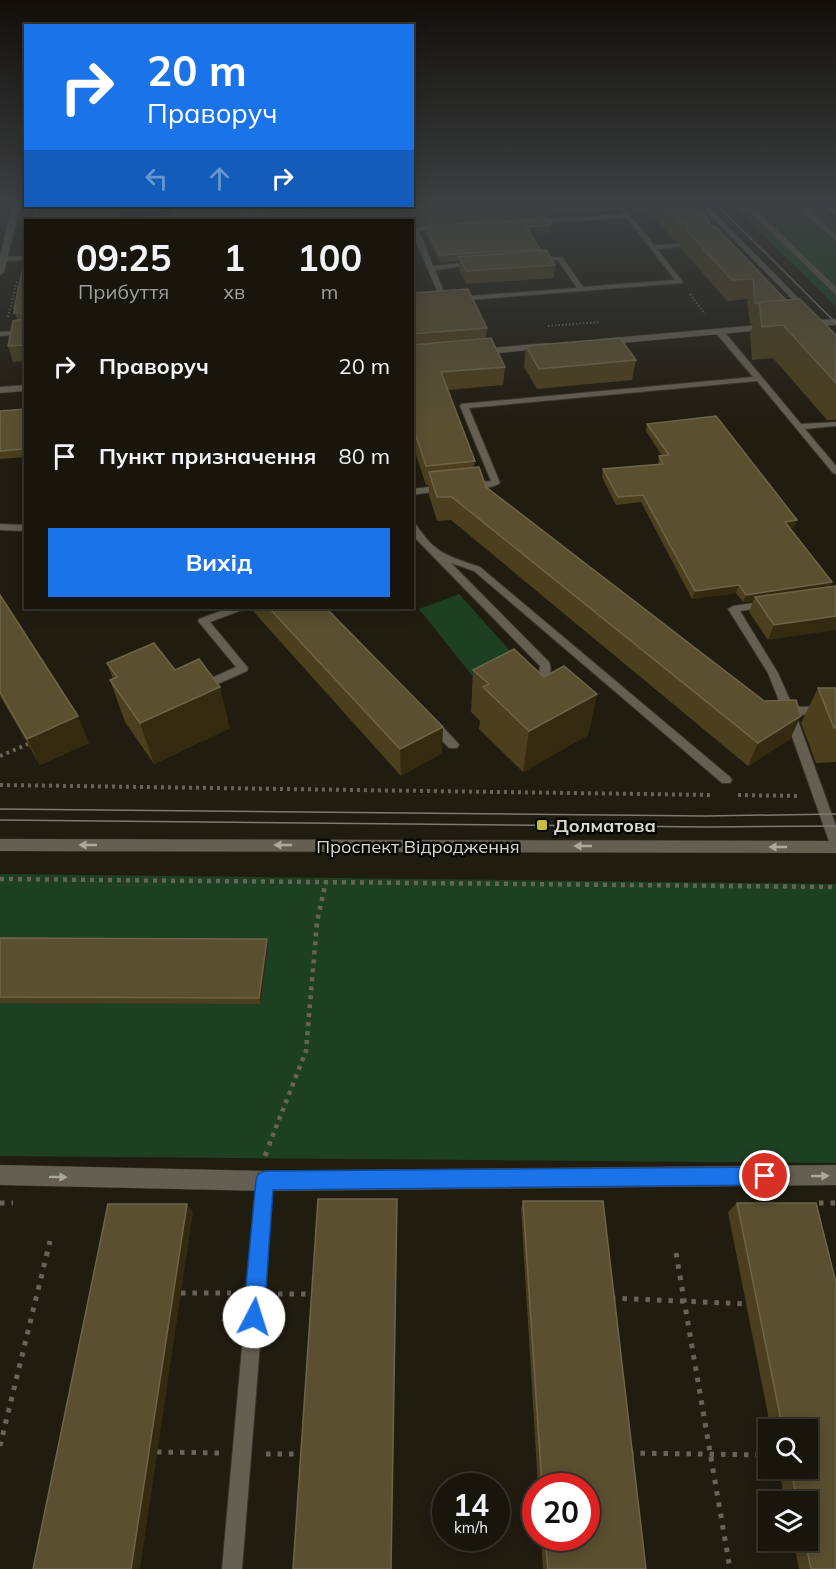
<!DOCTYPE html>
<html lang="uk">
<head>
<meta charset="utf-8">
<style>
  body { margin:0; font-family:Mulish,sans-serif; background:#211e15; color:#f1f3f6; height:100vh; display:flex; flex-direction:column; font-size:22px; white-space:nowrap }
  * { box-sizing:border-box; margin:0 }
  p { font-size:20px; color:#9f9f9d }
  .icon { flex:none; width:33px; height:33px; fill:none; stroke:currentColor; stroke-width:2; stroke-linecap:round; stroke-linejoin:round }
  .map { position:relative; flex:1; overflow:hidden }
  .details { position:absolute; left:24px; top:219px; width:390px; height:390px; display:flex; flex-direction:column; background:#18150c; border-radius:0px; box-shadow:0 3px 15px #0003,0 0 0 2px #36342d }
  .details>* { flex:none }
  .banner { position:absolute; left:24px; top:24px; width:390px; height:183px; border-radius:0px; box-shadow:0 3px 15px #0003,0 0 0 2px #36342d; background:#1a73e8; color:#fff; overflow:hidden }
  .tools { position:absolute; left:758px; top:1419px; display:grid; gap:12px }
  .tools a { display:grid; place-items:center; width:60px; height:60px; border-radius:0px; background:#18150c; box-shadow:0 3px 15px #0003,0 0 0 2px #36342d; font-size:30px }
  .speed { position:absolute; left:432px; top:1473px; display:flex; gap:12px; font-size:30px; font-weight:700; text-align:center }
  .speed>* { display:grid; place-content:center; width:78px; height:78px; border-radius:50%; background:#18150c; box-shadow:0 3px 15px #0003,0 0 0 2px #36342d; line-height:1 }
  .speed small { font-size:15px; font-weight:400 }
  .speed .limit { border:9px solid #d22; background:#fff; color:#111 }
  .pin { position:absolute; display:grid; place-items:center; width:51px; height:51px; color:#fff; margin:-26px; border:3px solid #fff; border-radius:50%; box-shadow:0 2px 6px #0007 }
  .me { position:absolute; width:66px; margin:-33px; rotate:5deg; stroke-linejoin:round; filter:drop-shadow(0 0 4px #0008) }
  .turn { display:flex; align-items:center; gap:21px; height:126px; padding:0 24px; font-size:27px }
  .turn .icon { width:78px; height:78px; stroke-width:2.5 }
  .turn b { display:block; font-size:42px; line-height:51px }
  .lanes { display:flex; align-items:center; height:57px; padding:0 24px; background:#0003; justify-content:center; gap:30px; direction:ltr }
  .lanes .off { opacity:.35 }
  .eta { display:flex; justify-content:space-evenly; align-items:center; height:102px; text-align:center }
  .eta b { font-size:36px; font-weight:700; line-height:42px }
  .button { display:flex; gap:12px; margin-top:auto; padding:12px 24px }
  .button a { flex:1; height:69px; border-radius:0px; background:#1a73e8; color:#fff; font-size:24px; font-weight:700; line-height:69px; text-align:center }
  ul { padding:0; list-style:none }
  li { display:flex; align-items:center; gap:18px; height:90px; padding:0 24px }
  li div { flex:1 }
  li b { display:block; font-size:22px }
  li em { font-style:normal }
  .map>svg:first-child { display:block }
</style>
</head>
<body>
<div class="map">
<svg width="836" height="1569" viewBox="0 0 836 1569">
  <rect width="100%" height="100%" fill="#201c10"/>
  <path fill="#1c4021" d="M729,202H811L836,223V306Z
    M459,594L520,662L478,683L419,609Z
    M0,874L836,884V1163L0,1156Z"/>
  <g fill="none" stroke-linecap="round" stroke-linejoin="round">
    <g stroke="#38342f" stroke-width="2">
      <path id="lane" d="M614,202H620L654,245L681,244L682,245L679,247L657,249L682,281V283L456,301L453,299L456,297L577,288L558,260L534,261V259L536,258L562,257L583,287L675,280L626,217L532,224L529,222L532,220L623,214Z
        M440,226L442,229L419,231L433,266L473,262L476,264L435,270L447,300L444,302L441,300L412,232V228Z
        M26,256V260L0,261V257Z
        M716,329H722L801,424L836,422V426L805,429L836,466V474L833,473L757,381L469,408L500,483C493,488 473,491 466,486L470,483L491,481L460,406L461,404L753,377L716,333Z
        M26,330V334L0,336V332Z
        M444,485L448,488L447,490L412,495V489Z
        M412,522L415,523C436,555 446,555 480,567L730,777L732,780L730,783H722L474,571L451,563L549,662C552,667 550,679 547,684H539L538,681L540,666L416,539L412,534Z
        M0,524L26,525V531L0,530Z
        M767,601L772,604L771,606L740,611L778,673L793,707L836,706V714L796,715L836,826V849L832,848L830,844L783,711L768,673L728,609L733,606Z
        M229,608H243L242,610L210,622L248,668L247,671L211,687L207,686L206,683L207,680L236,667L198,621L199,619Z
        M433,720L437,721L457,742L459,745L457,748H449L429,727L427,724L429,721Z
        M265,1173L271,1175L273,1181L242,1569H222L257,1181L259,1175Z"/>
    </g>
    <g stroke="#38342f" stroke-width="1">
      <path id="street" d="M13,202H21L4,273L0,275V256Z
        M740,202H748L836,287V295Z
        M791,202H799L836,235V241Z
        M192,214L195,218L126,220L130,218Z
        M836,319V325L804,327L800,324L804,321Z
        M771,324L775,327L774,329L601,345L596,342L601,339Z
        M547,343L550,344V348L478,355L473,352L478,349Z
        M26,385V391L0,393V387Z"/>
    </g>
    <g stroke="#38342f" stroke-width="1">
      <path id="secondary" d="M697,202H704L836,336V344Z
        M820,202H828L836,209V215Z
        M0,839L836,841V853L0,851Z
        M0,1165L265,1171L836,1165V1185L265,1191L0,1185Z"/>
    </g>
    <path stroke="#666358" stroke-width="2" stroke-dasharray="1.5 2" stroke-linecap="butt" d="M690,294L705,314
      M8,317L17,281
      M548,326L600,322"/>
    <path stroke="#666358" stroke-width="4" stroke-dasharray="3 4" stroke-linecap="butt" d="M0,756L28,744
      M0,785L712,795
      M738,795L799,796"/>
    <path stroke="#666358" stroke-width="4.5" stroke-dasharray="4 5" stroke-linecap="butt" d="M0,879L836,887
      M269,1145L306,1051L317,922L326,881"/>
    <path stroke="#666358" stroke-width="5" stroke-dasharray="4.5 7" stroke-linecap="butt" d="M265,1156L270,1143
      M0,1203H13
      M819,1203H836
      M676,1253L730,1569
      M181,1293H231
      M278,1294H315
      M611,1298L746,1304
      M0,1446L50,1241
      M157,1452L220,1453
      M629,1453L768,1455
      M266,1454H304"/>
    <use href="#lane" fill="#645f51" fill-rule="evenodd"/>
    <use href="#street" fill="#645f51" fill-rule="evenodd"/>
    <use href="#secondary" fill="#645f51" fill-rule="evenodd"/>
    <path stroke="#7d7a70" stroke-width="1.5" d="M714,202L836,323
      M0,809L705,816L836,814
      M0,820L707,827L836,826"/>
  </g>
  <path fill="#4b3f1d" d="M412,202H618L617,210L549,214V217L412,226V220H173Z
    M623,202H692L710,221L709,226L786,300L836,335V420H827L773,358L752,360L750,335L753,324H750L747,299L727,301L681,248L682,243L675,241L645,208L628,209Z
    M425,226L550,232L530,233L540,249V251L555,265L554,278L466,284L459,270V261L440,262L425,233Z
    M26,254V361L13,362L8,346L17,320L14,308Z
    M412,293L487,328L486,339L505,367L503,385L448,390L475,461L474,467L486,487L790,739L748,766L451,520L437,521L429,495V485H426L412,443Z
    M526,346L636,360L632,380L537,389L524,367Z
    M26,409V457L0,459V411Z
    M647,424L794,528H790L832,582L830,587L768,640L749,612L753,601L743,602L736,593L692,599L641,502L616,505L602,477L603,469L658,464L659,456H662L646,431Z
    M0,595L89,743L40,765L0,696Z
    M252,608H326L442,753L401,776L252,610Z
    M107,663L175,670L230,728L154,764L125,722L110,680L113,679Z
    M473,670L544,677L597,694L588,735L523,772L479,729L480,721L471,712Z
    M818,688H836V762L816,763L801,723Z
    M0,938L268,945L261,1004L0,1003Z
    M523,1201L646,1569H543L541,1538H586V1486H538L521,1209Z
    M737,1203H816L836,1283V1569H799L793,1540H807V1502H785L779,1468H807V1430H771L728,1212Z"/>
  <path fill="#332a0f" d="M119,206H123L122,220H117Z
    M551,225L550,232L526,234V227Z
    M26,436V455L23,449Z
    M797,520L794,528L782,529L785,522Z
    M832,582L829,590L755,597L753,601L743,602L746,595Z
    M739,585L736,593L692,599L695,591Z
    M836,616V630L768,640L774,625Z
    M220,687L230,728L154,764L140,723Z
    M597,694L588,735L523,772L529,731Z
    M78,716L89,743L40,765L27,739Z
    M801,716L790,739L748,766L758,743Z
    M443,727L442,753L401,776L400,749Z
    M267,939L268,945L261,1004L259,998Z
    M187,1204L193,1212L140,1569H131Z"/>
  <path fill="#5a5030" stroke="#6e6549" stroke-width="1.5" d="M412,202H485L401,208L400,206H412Z
    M661,202H692L710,221L708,225L716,227L786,300L759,302L760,303H755L753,279L732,280L685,229L688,224L679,222Z
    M36,206H119L117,220H33Z
    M219,206H394L235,216L236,220H173L172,209Z
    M546,218L551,225L526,227L540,249L440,255L425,226Z
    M546,250L555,265L466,271L459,257Z
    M26,254V345L8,346L13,321L23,319L22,313H14L15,308H14Z
    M468,289L487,328L412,334V293Z
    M800,299L836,335V383L783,325L762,327L759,302Z
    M491,338L505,367L441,372L475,461L426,466L412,424V345Z
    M620,338L636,360L539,369L526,346Z
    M26,409V436L23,449L0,451V411Z
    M716,416L797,520L785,522L832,582L746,595L739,585L695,591L643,495L618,497L603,469L663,464L659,456L669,455L647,424Z
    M479,467L486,487L764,701L796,700L801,716L758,743L452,497H437L429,472Z
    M836,586V616L774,625L755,597Z
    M0,595L78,716L27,739L0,692Z
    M269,608H326L443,727L400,749Z
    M154,643L175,670L199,659L220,687L140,723L110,680L117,677L107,663Z
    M514,649L544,677L564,666L597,694L529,731L483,687L489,684L473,670Z
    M818,688H836V728H834Z
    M0,938L267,939L259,998L0,997Z
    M318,1199H397L391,1569H293Z
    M523,1201H603L646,1569H548L545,1538H586V1486H542Z
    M737,1203H816L836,1283V1569H811L805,1540H807V1502H797L791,1468H807V1430H783Z
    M108,1204H187L131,1569H33Z"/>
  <defs><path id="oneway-solid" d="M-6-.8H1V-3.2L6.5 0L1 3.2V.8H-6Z" transform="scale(1.5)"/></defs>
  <g fill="#aba89d">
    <use href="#oneway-solid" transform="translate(88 845) rotate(-180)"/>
    <use href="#oneway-solid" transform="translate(283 845) rotate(-180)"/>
    <use href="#oneway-solid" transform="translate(583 846) rotate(-180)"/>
    <use href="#oneway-solid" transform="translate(778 847) rotate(-180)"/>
    <use href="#oneway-solid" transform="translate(820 1176) rotate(-1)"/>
    <use href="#oneway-solid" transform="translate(58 1177) rotate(1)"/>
  </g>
  <linearGradient id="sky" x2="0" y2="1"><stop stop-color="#120f09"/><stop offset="0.48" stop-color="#3c4042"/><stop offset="1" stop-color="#3c4042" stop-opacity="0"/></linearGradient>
  <rect width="836" height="422" fill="url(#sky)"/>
  <path fill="#1a73e8" stroke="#114b97" stroke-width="1.5" d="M765,1167L771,1170L774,1176L771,1183L765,1185L273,1190L264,1317L261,1324L254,1327L246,1324L243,1317L256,1180L258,1174L265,1171Z"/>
  <rect fill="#c4bc3e" stroke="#080703" stroke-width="2" x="536" y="819" width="12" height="12" rx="3"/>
  <g text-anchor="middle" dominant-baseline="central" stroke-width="5" stroke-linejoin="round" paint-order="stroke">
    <g font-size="18" font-weight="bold" fill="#dbd8d0" stroke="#080703" text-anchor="start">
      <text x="554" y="825">Долматова</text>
    </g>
    <g font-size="18" fill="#dbd8d0" stroke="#080703">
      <text x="418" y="846">Проспект Відродження</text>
    </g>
  </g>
</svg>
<div class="tools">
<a><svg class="icon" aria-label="search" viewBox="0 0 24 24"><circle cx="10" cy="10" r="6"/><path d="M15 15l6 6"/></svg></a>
<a><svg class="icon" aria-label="layers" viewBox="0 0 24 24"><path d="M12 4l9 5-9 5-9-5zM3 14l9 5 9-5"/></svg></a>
</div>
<div class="speed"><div>14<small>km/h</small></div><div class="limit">20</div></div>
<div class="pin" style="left:765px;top:1176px;background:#d93025"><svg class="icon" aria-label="arrive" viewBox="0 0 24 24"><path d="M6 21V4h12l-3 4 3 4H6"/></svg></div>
<svg class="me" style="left:254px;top:1317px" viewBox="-20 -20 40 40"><circle r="19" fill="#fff"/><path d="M0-13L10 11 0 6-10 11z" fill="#1a73e8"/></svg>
<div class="banner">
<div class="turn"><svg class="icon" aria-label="right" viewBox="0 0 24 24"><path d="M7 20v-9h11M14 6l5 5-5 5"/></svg><div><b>20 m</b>Праворуч</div></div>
<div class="lanes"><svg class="icon off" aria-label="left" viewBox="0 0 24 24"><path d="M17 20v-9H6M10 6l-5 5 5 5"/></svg><svg class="icon off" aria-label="ahead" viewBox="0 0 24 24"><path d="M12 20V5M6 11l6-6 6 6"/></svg><svg class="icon" aria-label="right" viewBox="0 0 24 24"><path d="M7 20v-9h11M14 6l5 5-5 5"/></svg></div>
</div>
<section class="details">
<div class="eta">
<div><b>09:25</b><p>Прибуття</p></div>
<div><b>1</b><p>хв</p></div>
<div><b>100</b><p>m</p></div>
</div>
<ul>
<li><svg class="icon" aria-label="right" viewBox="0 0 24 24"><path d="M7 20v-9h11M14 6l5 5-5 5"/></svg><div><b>Праворуч</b></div><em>20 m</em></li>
<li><svg class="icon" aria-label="arrive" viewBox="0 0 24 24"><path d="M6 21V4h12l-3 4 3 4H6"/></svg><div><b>Пункт призначення</b></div><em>80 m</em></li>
</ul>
<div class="button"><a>Вихід</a></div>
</section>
</div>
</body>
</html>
